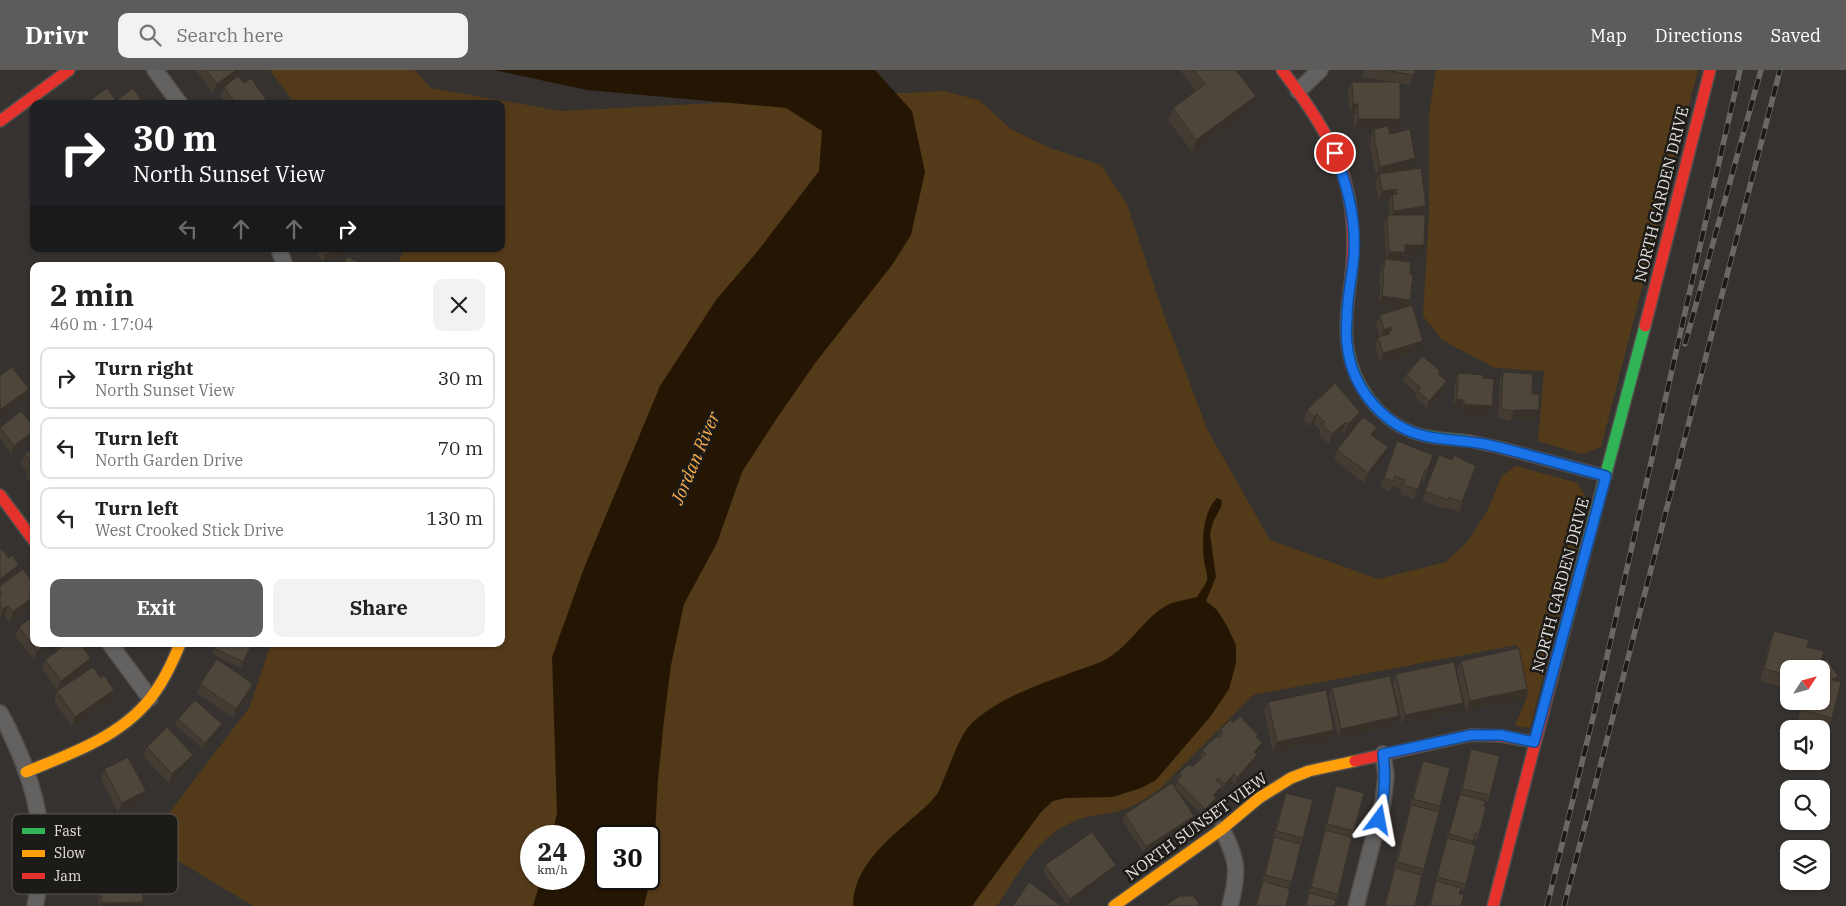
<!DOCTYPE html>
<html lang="en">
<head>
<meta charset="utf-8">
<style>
  body { margin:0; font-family:"IBM Plex Serif",serif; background:#f2f2f2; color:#222; height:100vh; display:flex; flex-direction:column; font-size:19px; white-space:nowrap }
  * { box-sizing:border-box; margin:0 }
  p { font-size:16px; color:#767676 }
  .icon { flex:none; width:28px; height:28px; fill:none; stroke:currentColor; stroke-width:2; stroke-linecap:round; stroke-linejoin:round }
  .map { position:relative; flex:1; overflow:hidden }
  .side { position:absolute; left:30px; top:192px; width:475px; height:385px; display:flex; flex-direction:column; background:#fff; border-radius:10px; box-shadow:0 1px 4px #0004 }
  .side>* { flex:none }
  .banner { position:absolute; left:30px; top:30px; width:475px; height:152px; border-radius:10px; box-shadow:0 1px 4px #0004; background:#202124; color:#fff; overflow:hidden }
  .needle { width:32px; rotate:54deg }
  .controls { position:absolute; left:1780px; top:590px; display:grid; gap:10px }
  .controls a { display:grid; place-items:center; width:50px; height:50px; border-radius:10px; background:#fff; box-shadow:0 1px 4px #0004; font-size:25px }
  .speed { position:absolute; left:520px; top:755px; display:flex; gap:10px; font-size:25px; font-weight:700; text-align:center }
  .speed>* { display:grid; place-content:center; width:65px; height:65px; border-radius:50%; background:#fff; box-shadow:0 1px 4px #0004; line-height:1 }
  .speed small { font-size:12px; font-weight:400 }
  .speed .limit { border:2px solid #111; border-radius:8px; background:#fff; color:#111 }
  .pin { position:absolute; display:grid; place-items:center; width:42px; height:42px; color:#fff; margin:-21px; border:2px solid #fff; border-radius:50%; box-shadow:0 1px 5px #0007 }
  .me { position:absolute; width:55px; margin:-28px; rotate:13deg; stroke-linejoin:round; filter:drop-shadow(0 0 4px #0008) }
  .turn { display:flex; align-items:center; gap:18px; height:105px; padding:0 20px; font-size:22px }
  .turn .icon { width:65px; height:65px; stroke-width:2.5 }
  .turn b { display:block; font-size:35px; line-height:42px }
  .lanes { display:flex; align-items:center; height:48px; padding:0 20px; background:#0003; justify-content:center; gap:25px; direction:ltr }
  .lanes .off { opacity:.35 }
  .round { display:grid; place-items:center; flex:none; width:52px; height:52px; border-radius:10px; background:#f2f2f2 }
  .summary { display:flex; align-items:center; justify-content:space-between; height:85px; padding:0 20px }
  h1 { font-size:30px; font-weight:700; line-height:38px }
  .primary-button { display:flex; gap:10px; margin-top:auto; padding:10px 20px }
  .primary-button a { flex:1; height:58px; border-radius:10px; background:#5e5c5b; color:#fff; font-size:20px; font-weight:700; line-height:58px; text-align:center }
  .primary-button a+a { background:#f2f2f2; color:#222 }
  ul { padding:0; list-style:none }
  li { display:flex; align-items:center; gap:15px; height:62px; margin:0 10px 8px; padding:0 10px; border:2px solid #e0e0e0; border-radius:10px }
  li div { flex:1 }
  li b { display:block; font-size:19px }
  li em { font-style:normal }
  header { display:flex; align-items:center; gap:30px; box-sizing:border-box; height:70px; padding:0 25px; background:#5e5c5b; color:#fff }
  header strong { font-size:24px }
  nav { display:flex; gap:28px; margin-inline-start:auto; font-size:18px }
  .search { width:350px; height:45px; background:#f2f2f2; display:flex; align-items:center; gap:12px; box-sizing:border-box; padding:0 18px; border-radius:10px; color:#767676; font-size:19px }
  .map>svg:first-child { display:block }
</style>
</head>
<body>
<header>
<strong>Drivr</strong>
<div class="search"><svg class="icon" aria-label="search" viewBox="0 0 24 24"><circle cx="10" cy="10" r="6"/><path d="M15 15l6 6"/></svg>Search here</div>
<nav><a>Map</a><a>Directions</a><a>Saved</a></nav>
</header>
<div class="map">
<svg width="1846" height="836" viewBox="0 0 1846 836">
  <rect width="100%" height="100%" fill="#35322f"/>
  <path fill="#533a19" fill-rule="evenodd" d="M270,0H414L431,18L561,41L944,21L979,30L1011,59L1050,78L1101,95L1127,134L1163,242L1207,359L1270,470L1378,509L1446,492L1468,471L1487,441L1502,406L1516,396L1577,413L1588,430L1530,658L1515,656L1528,624L1517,575L1253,625L1159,720C1148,727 1138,734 1125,739C1111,744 1095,744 1080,749C1038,764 1020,801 997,836H253L147,772L249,638L271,574H501V196H397L402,183L399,179H501V34H295ZM531,766H574V809H531ZM606,766H649V809H606Z
    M1436,0H1698L1601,377L1582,384L1538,371L1544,301L1495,298L1442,270L1423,246L1429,147V44Z"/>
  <path fill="#251604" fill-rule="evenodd" d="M494,0H875L912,41L925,102L911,165L892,195L816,292L777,348L742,402L717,473L684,534L671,595L664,650L658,710L653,799L644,836H533L541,809H574V766H552L557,743L552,587L584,498L660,316L716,230L757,182L819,101L822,61L786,38L587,20ZM606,766H649V809H606Z
    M1217,428L1222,430L1221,437L1213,452L1210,464L1216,507L1206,531L1217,540L1227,556L1236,575V593L1229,619L1210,647L1156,710L1141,718L1113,727L1066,728L1053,731L1041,742L972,836H853C853,801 882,774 907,753C917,744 929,735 937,724C940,721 941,715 943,711C950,695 960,664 972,653C1000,627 1038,615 1073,602C1084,598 1098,594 1108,588C1130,575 1143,550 1164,537C1174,531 1186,530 1197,527C1200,522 1205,516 1207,510C1208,505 1205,497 1204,491C1202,470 1202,444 1217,428Z"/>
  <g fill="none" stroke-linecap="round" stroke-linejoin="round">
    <g stroke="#514e4c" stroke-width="18">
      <path id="street" d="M155,0L180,34
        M1298,21L1320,0
        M279,179L285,196
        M110,574L150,628
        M0,643C9,658 16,675 23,692C42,742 47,783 35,836
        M1222,759C1238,791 1239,801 1230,836
        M1356,836L1383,732L1386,706L1383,684"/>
    </g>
    <g stroke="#514e4c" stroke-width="14">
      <path id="fast" d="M1351,207C1348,231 1344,256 1348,280C1354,315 1378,349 1412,362C1430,369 1450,369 1469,371
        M1556,592L1645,256"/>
    </g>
    <g stroke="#514e4c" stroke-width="14">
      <path id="slow" d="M26,702C72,683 126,665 155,622C166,607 173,591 180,574
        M1114,836L1222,759L1259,728L1291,708L1309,701L1355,691"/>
    </g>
    <g stroke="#514e4c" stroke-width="14">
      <path id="jam" d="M1282,0C1335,70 1361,117 1351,207
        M0,51L69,0
        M1645,256L1710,0
        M1469,371L1498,377L1606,406
        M0,425L34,471
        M1355,691L1471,665L1502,666L1534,672
        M1493,836L1556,592"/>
    </g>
    <use href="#street" stroke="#636260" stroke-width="15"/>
    <use href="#fast" stroke="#30b455" stroke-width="11"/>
    <use href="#slow" stroke="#ff9f0a" stroke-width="11"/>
    <use href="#jam" stroke="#e5322d" stroke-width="11"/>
    <g stroke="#6a6865" stroke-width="5.5">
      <path id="rail" d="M1685,274L1761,0
        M1547,836L1596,635L1740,0
        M1564,836L1780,0"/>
    </g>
    <use href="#rail" stroke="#1d1b18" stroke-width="4" stroke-dasharray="11" stroke-linecap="butt"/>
  </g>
  <path fill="#443c33" d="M195,0H244L243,2L213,23Z
    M1180,0H1236L1256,26L1251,39L1192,82L1168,50L1173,38L1196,21Z
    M1364,0H1415L1410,15L1400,13V49L1397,59H1389L1390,64L1415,88L1412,98L1399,101L1426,136L1423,145L1424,175L1420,184L1404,185L1401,191L1410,204V230L1407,236L1423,271L1420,281L1380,293L1375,277L1378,267H1380L1376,254L1380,245L1400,238L1378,236L1381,214H1379L1381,198L1385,189H1386L1384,154L1387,145H1390L1388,134L1390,129L1379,130L1375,113L1378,106H1376L1370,77L1371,74L1370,69L1374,59H1376H1354V44H1350L1348,21L1352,12H1394L1362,7Z
    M244,13L269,34H226L221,26L224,17Z
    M316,179H357V180L323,193Z
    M1440,302L1439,304L1444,318L1427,338L1416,328L1417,324L1403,311L1406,305Z
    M1503,302L1532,324L1539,340L1535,350L1511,349L1510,351L1498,348L1500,312Z
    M1458,303L1483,308L1489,346L1460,344L1461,339L1453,338L1455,313Z
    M1307,340L1357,352L1344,364L1342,361L1329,374L1319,364L1320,360L1314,354L1310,357L1304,350Z
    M34,357L33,366L11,383L0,368V358Z
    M1377,357L1374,366L1388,377L1385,386L1364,413L1334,390L1337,380Z
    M1397,371L1433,385L1424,411L1421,410L1414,429L1402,425L1400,423L1401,419L1392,416L1390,421L1380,417Z
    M34,378V418L26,407L27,402L21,394L25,384Z
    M1439,385L1452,390L1476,396L1459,442L1446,437L1445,439L1422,431Z
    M34,514V533L9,552L4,545L0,549V516Z
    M19,557L34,574H55L34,590L15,566Z
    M1774,561L1807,577L1836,611L1832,648L1827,660L1797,653L1801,637L1799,639L1795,631H1821L1789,599V619L1760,611L1769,574Z
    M252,574L241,598L212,584L214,578Z
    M91,588L87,597L57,620L42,599L45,590Z
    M1461,591L1524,629L1466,641L1457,600Z
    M1396,604L1460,642L1402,654L1393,614Z
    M101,608L114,620L111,630L72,657L54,631L57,621Z
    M200,614H253L250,624L233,648L197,623Z
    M1332,618L1395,656L1338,668L1329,628Z
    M1268,632L1334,660L1331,670L1273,682L1264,641Z
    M178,649L222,654L220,660L203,679L175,655Z
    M1233,653L1257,668L1260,680L1256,684L1255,692L1235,714L1231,711L1222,720L1221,719L1220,722L1215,727L1216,728L1214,735L1203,746L1176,719L1194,746L1191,752L1144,783L1122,750L1125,744L1175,717L1178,710H1177L1179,703L1192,697L1201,688L1200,687L1202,680L1218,666L1220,660Z
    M147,677L193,685L189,694L169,714L143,686Z
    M1471,679L1490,725L1488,732L1485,731L1479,764L1476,771L1473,770L1472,774L1466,814L1464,820H1460L1459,824L1461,836H1429L1445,774L1460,724L1469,685Z
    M1423,691L1440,736L1438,742L1415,836H1384L1419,701Z
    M104,699L146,721L142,730L118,743L101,709Z
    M1336,716L1354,761L1352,767L1338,824L1335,836H1305L1324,763L1333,726Z
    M1286,723L1303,768L1289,818L1286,836H1255L1273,771L1272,770L1282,733Z
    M112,776L142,836H98L97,800L101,791H109L108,786Z
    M1045,795L1113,801L1068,836L1043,802Z"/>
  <path fill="#373129" d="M236,0H244L243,2L213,23L217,14Z
    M1256,26L1251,39L1192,82L1196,70Z
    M1353,34H1358L1354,44H1350Z
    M1358,49H1400L1397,59H1354Z
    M1415,88L1412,98L1379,106V104L1378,106H1376L1380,97Z
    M1396,119L1392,128V125L1390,129L1379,130L1382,121Z
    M1426,136L1422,146L1390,150L1394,141Z
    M1405,175H1424L1420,184L1404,185L1401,192L1386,191L1389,182Z
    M338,179H357V180L323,193L326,184Z
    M1382,226L1410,230L1406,239L1378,236Z
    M1391,257L1389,262V261L1386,268L1381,269L1384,260Z
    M1423,271L1420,281L1380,293L1383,283Z
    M1447,311L1444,318L1427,338L1429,331Z
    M29,319L25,328L0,347V340Z
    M1457,329L1464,330L1461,339L1453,338Z
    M1464,334L1492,336L1489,346L1460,344Z
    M1514,340H1539L1535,350L1511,349Z
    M1360,342L1357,352L1344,364L1348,354Z
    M1317,344L1314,354L1310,357L1314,347Z
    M1346,352L1342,361L1329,374L1332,364Z
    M1377,357L1374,367L1371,365Z
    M34,361L33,366L11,383L14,376Z
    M1388,377L1385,386L1364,413L1368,403Z
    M19,495L16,502L0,513V509Z
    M34,526V533L9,552L13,542Z
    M8,536L4,545L0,549L3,539Z
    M46,574H55L34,590L37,581Z
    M252,574L241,598L243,592Z
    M91,588L87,597L57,620L61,611Z
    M1838,606L1833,619L1831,610Z
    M253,614L250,624L233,648L236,639Z
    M1527,619L1524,629L1466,641L1470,631Z
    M114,620L111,630L72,657L75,647Z
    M1802,631H1803L1801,637L1799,639Z
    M1463,633L1460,642L1402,654L1405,645Z
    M1399,646L1395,656L1338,668L1341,659Z
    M222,654L220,660L203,679L205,673Z
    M1334,660L1331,670L1273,682L1277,672Z
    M1262,673L1260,680L1251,688L1254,682Z
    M193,685L189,694L169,714L172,704Z
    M1257,685L1255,692L1235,714L1237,708Z
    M1234,704L1231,711L1222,720L1225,714Z
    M1222,716L1220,722L1211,731L1213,725Z
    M146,721L142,730L118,743L122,733Z
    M1216,728L1214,735L1203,746L1205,739Z
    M1194,746L1191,752L1144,783L1146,777Z
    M1116,795L1113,801L1068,836L1070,829Z
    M143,832L142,836H100L101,833Z"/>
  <path fill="#4f463b" stroke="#373129" d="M206,0H236L217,14Z
    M1194,0H1236L1256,26L1196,70L1173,38L1205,14Z
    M1384,0H1415L1414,5Z
    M238,6L244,13L251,8L269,34H236L224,17Z
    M1352,12H1400V49H1358V34H1353Z
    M107,18L116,31L133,18L144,34H85Z
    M1388,56L1390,64L1410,59L1415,88L1380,97L1374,67H1375L1374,59Z
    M1421,98L1426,136L1394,141L1392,125L1397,124L1396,119L1382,121L1379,104Z
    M1387,145H1425L1424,175H1405V182H1389Z
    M324,179H338L326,184Z
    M347,187L364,194L363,196H343Z
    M1385,189L1411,192L1410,204L1413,205L1410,230L1382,226L1384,205L1383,204Z
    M1412,235L1423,271L1383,283L1378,267L1390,264L1389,261L1392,260L1391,257L1384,260L1380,245Z
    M1422,286L1435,296L1440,302L1438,304L1447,311L1429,331L1418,321L1421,318L1406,305Z
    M12,297L29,319L0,340V306Z
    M1503,302L1533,304L1532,324H1539V340H1514L1513,341L1501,339Z
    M1458,303L1483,305V308L1494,309L1492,336L1464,334V330L1457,329Z
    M1335,313L1360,342L1348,354L1346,352L1332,364L1322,354L1325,352L1317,344L1314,347L1307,340Z
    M21,341L34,357V361L14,376L0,358Z
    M1363,347L1377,357L1371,365L1388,377L1368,403L1337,380Z
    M1397,371L1433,385L1427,401L1425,400L1418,419L1406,416L1403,414L1405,410L1395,406L1393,411L1384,408Z
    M34,378V403L29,397L33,395L25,384Z
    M1439,385L1452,390L1454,385L1476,396L1462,432L1449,427L1448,430L1425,421Z
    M1,478L9,488L12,485L19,495L0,509V479Z
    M23,499L34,514V526L13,542L8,536L3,539L0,535V525L2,524L0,522V516Z
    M34,545V574H46L37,581L19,557Z
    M1774,561L1809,570L1807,577L1824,581L1821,592L1827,589L1838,606L1831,610L1841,612L1832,648L1802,640L1804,631H1821V599H1789V605L1764,599Z
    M66,574H80L91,588L61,611L45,590Z
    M216,574H252L243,592L214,578Z
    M1519,578L1527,619L1470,631L1461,591Z
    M217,589L253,614L236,639L200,614Z
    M1454,592L1463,633L1405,645L1396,604Z
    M93,597L101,608L104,605L114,620L75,647L57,621Z
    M1390,606L1399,646L1341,659L1332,618Z
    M1326,620L1334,660L1277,672L1268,632Z
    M195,630L222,654L205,673L178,649Z
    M1240,646L1258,665L1256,667L1262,673L1254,682L1257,685L1237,708L1234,704L1225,714L1219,708L1216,710L1222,716L1213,725L1216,728L1205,739L1177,711L1182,706L1179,703L1189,694L1192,697L1206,684L1202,680L1217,666L1219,668L1223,663L1220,660L1230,650L1233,653Z
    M167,657L193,685L172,704L147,677Z
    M1471,679L1500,686L1490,725L1462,719Z
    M128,687L146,721L122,733L104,699Z
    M1423,691L1450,698L1440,736L1413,729Z
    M1172,713L1194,746L1146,777L1125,744Z
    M1336,716L1364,723L1354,761L1327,754Z
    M1286,723L1313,730L1303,768L1276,761Z
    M1460,724L1485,731L1484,736L1486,737L1479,764L1475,763L1473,771L1449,764Z
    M1411,735L1439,742L1424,799L1397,792Z
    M1325,760L1352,767L1338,824L1311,817Z
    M1092,762L1116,795L1070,829L1045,795Z
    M1274,767L1301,774L1292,812L1265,805Z
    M1447,768L1476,775L1466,814L1437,807Z
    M142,775L143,832L101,833V791L112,790V776Z
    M1395,798L1422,805L1415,836H1385Z
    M1263,811L1290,819L1286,836H1256Z
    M1436,811L1461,818L1459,824L1464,825L1461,836H1430Z
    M1029,812L1060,835V836H1013Z
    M1309,823L1336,830L1335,836H1306Z
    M1180,826H1194L1200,836H1164Z"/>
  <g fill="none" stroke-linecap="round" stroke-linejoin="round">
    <g stroke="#114b97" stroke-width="12">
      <path id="route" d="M1335,83C1347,116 1356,147 1354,183C1353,204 1347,225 1347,247C1346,258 1346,270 1348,281C1354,320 1385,357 1425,366C1446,371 1468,370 1489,375C1528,384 1567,396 1606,406L1534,672L1501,665H1471L1383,684C1386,707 1385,727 1379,750"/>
    </g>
    <use href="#route" stroke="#1a73e8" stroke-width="9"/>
  </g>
  <g text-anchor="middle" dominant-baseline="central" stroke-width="5" stroke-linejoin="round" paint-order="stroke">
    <g font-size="16" fill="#e4e1de" stroke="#1d1b18">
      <text transform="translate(1661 124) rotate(-76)">NORTH GARDEN DRIVE</text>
      <text transform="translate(1560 515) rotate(-75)">NORTH GARDEN DRIVE</text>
      <text transform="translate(1196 756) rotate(-36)">NORTH SUNSET VIEW</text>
    </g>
    <g font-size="18" font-style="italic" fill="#f6ad4d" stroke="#1d1b18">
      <text transform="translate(695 388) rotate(-67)">Jordan River</text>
    </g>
  </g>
  <rect x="12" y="744" width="166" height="80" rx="8" fill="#1d1b18" stroke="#595653" stroke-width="1"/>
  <rect x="22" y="758" width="23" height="6" fill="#30b455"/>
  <rect x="22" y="780" width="23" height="7" fill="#ff9f0a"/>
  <rect x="22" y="803" width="23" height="6" fill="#e5322d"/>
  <g font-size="14" fill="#e4e1de">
    <text x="54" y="766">Fast</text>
    <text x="54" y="788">Slow</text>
    <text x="54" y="811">Jam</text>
  </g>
</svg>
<div class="controls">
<a><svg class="needle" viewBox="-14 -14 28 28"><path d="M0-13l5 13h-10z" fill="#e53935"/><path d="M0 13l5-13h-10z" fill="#767676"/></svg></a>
<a><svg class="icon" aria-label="sound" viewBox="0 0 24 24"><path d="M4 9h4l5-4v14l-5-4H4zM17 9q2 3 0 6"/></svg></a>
<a><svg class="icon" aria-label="search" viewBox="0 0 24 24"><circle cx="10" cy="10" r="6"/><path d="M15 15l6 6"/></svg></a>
<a><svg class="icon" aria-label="layers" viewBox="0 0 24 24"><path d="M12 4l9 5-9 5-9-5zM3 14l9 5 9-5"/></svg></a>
</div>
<div class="speed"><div>24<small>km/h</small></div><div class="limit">30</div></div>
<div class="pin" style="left:1335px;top:83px;background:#d93025"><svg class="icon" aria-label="arrive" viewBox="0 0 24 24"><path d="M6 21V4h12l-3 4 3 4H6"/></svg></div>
<svg class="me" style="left:1379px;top:750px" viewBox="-20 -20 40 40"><path d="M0-17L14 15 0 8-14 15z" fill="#1a73e8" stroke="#fff" stroke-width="4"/></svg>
<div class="banner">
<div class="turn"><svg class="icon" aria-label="right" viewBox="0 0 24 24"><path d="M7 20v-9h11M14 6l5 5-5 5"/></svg><div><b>30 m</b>North Sunset View</div></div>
<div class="lanes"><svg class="icon off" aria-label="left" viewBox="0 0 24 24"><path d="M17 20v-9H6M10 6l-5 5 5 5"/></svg><svg class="icon off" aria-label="ahead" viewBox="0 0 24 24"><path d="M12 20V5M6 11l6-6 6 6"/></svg><svg class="icon off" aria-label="ahead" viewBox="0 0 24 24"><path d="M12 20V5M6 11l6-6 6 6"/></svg><svg class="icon" aria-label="right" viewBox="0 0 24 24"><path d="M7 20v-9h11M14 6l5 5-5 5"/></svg></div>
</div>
<section class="side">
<div class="summary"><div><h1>2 min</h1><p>460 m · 17:04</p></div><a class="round"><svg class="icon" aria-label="close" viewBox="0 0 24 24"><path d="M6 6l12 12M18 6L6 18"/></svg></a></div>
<ul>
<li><svg class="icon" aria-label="right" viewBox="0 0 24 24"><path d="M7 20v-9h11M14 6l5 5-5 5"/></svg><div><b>Turn right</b><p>North Sunset View</p></div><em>30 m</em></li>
<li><svg class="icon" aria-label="left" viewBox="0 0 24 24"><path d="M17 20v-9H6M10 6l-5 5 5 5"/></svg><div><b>Turn left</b><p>North Garden Drive</p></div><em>70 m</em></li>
<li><svg class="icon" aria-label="left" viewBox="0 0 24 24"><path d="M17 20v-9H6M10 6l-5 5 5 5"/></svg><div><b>Turn left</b><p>West Crooked Stick Drive</p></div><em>130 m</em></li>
</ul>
<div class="primary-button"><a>Exit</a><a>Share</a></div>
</section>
</div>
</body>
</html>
